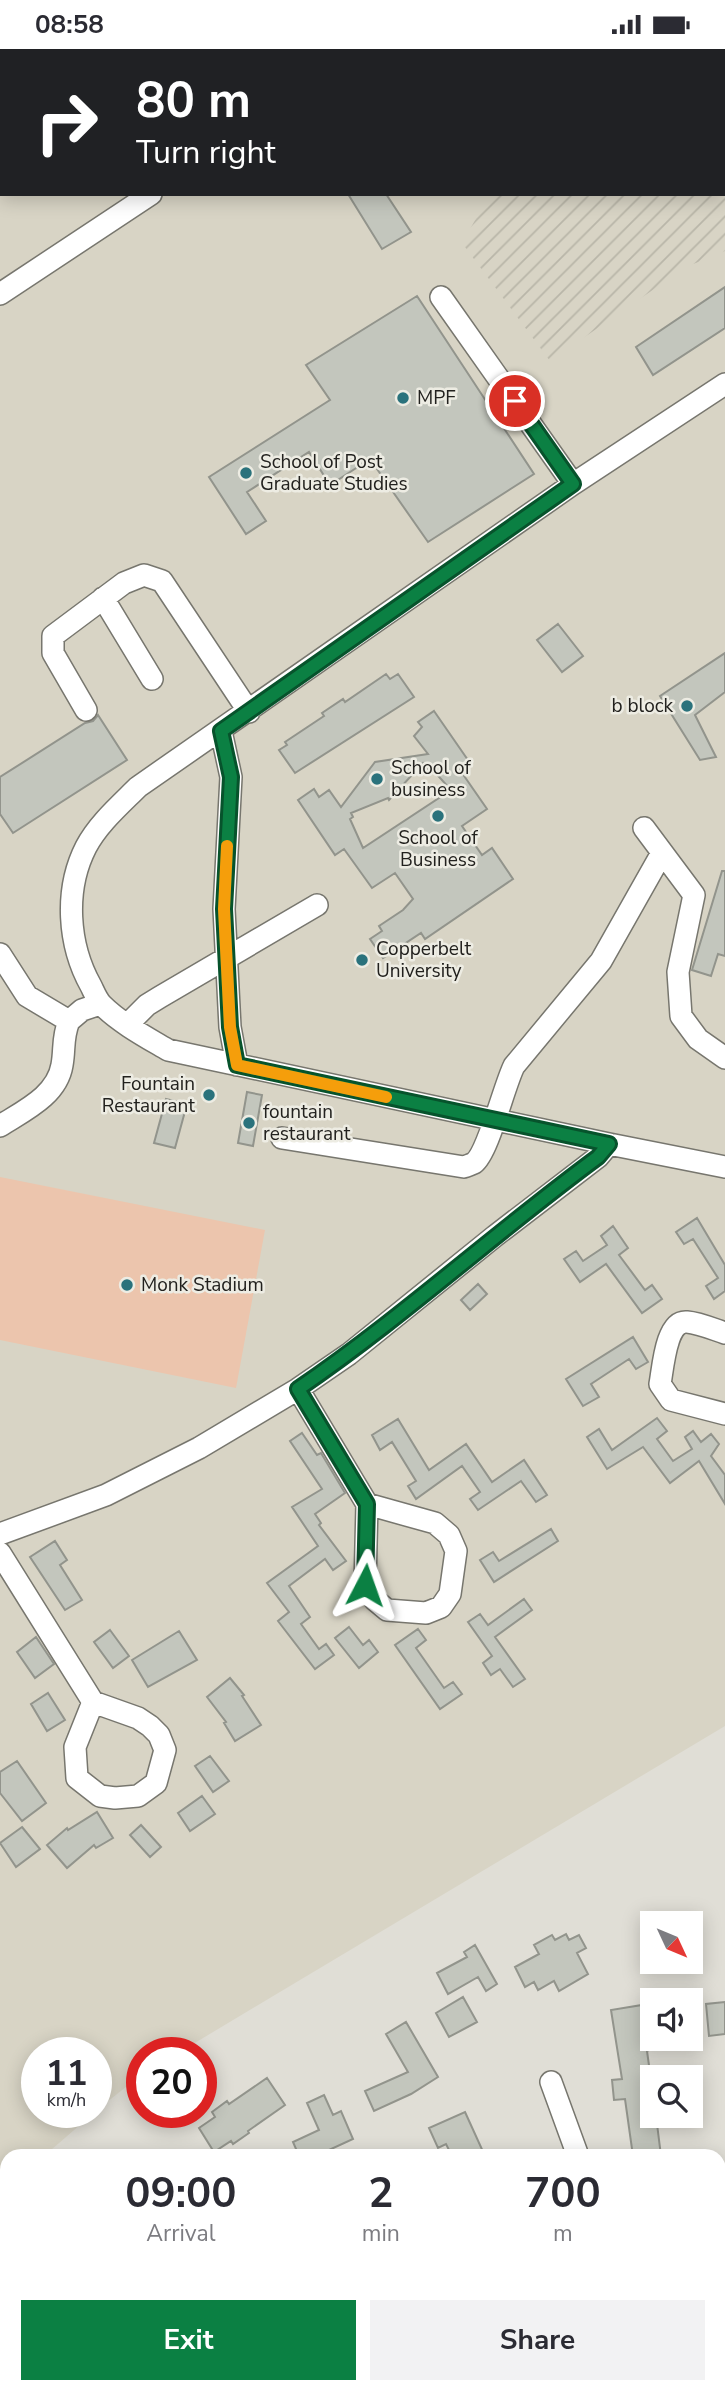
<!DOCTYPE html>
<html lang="en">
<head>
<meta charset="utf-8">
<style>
  body { margin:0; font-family:"Nunito Sans",sans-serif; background:#f2f2f3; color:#2b2b33; height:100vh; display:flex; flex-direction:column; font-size:26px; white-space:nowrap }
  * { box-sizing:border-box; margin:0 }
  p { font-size:23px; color:#7c7c81 }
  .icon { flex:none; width:38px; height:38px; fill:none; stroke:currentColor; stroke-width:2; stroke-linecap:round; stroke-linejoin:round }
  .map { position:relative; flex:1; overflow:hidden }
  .panel { position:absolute; left:0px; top:2100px; width:726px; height:245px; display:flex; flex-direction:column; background:#fff; border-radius:21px 21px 0 0; box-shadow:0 4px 18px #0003 }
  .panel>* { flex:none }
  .banner { position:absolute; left:0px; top:0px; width:726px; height:147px; box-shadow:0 4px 18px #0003; background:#202124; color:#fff; overflow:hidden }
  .needle { width:46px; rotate:134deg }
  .buttons { position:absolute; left:640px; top:1862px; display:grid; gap:14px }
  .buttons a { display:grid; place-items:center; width:63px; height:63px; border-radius:0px; background:#fff; box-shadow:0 4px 18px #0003; font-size:35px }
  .speed { position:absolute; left:21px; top:1988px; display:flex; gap:14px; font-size:35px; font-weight:700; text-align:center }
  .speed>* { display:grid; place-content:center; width:91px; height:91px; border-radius:50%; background:#fff; box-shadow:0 4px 18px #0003; line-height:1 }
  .speed small { font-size:18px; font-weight:400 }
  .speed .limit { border:10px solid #d22; background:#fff; color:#111 }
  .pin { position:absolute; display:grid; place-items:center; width:60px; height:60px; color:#fff; margin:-30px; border:4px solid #fff; border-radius:50%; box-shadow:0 2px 7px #0007 }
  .me { position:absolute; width:77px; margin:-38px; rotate:4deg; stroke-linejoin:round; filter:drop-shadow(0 0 5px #0008) }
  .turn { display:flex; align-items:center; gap:24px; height:147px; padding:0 21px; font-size:32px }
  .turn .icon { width:91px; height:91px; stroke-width:2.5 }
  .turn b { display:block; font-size:49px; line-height:60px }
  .eta { display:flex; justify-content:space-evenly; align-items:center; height:119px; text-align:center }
  .eta b { font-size:42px; font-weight:700; line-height:49px }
  .action { display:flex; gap:14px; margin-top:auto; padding:14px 21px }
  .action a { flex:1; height:80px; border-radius:0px; background:#0b8043; color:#fff; font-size:28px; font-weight:700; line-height:80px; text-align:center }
  .action a+a { background:#f2f2f3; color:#2b2b33 }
  .status { display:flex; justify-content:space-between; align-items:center; height:49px; padding:0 35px; background:#fff; direction:ltr }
  .status svg { height:19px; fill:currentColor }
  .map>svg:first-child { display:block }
</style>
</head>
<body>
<div class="status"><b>08:58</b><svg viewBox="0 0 49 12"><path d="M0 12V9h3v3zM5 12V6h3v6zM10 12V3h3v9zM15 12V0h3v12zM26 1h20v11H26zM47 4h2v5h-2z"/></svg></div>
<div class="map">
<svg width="725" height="2345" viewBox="0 0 725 2345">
  <defs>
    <pattern id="industrial-furrows" width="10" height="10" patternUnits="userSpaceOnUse" patternTransform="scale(1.75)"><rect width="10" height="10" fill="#d8d4c5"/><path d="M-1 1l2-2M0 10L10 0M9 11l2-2" fill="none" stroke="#b9b6a9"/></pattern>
  </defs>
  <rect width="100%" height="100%" fill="#e0ded6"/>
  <path fill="#d8d4c5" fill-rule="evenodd" d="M0,0H725V1677L178,2004H142V2025L96,2062V2004H37V2063H95L44,2107H7V2139L0,2145ZM2,2H724V145H2Z"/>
  <path fill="url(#industrial-furrows)" d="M725,53V202L686,218L550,312L462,194L490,145H724Z"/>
  <path fill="#ecc5ad" d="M0,1128L265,1181L236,1339L0,1291Z"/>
  <path fill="#c3c6bd" stroke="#92948c" stroke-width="2" fill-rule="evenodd" d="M348,145H386L411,183L382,200Z
    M725,238V279L653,326L636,298Z
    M417,247L534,425L428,493L370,410L330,436L309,403L247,443L266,472L246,485L209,428L330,351L306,316Z
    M558,575L583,607L562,623L537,591Z
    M725,604V643L695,666L716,708L700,711L660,647Z
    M386,625L390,630L398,625L414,648L295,724L279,701L287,696L285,693L324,667L322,664L343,650L345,653Z
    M434,662L470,714L460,721L487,760L462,777L482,806L492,799L513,830L425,890L421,884L383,909L370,890L382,882L379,877L403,861L413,850L395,824L372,839L344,800L335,806L298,751L314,740L319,748L329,741L341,758L375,713L428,705L414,687L422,678L418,673ZM423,714L429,721L432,720L451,741L363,799L350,770L353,768L351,764L388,749L389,751Z
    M98,666L127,711L13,784L0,765V728L85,674L93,672Z
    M722,822H725V907L718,905L711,927L692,921Z
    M247,1043L262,1046L253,1097L238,1094Z
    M166,1050L187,1055L175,1099L154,1094Z
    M697,1169L725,1216V1242L714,1250L706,1237L718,1229L693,1190L684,1195L676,1183Z
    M613,1177L628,1199L619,1206L645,1241L652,1236L662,1250L642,1264L606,1215L580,1233L564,1210L576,1202L583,1212L607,1196L601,1187Z
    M478,1235L487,1245L470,1261L461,1251Z
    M633,1288L648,1313L636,1320L629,1310L591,1335L599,1348L583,1357L566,1330Z
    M657,1369L667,1382L657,1390L673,1412L692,1400L685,1388L693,1382L701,1393L711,1385L719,1395L711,1407L725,1426V1455L699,1412L670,1434L643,1398L607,1420L587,1388L599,1380L612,1401Z
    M398,1370L429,1421L466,1395L492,1433L524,1411L547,1446L536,1453L521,1432L478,1461L470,1450L480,1443L462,1417L416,1450L408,1437L416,1432L392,1393L380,1401L372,1386Z
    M302,1384L317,1406L321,1404L345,1444L315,1465L321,1474L319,1476L346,1512L333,1521L325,1510L289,1537L310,1568L301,1575L319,1600L326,1595L334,1606L315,1620L278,1572L289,1563L267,1534L318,1497L292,1458L322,1440L290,1392Z
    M551,1480L558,1492L494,1533L480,1511L493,1503L499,1512Z
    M55,1492L67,1511L60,1516L82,1551L65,1561L30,1508Z
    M524,1550L532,1561L495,1588L525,1630L513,1638L500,1620L491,1626L483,1614L492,1607L468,1573L480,1565L488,1576Z
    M349,1578L363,1596L369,1591L378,1603L359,1619L335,1589Z
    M418,1580L426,1591L416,1599L444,1639L453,1633L462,1645L440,1660L395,1596Z
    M110,1581L129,1607L113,1619L94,1593Z
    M179,1582L197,1611L148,1638L132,1611Z
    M36,1588L54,1615L35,1629L17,1603Z
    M230,1629L244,1646L242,1647L261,1676L235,1692L224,1674L226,1673L207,1648Z
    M48,1644L65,1671L47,1682L31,1655Z
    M210,1707L229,1732L213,1743L195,1717Z
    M17,1712L46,1754L22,1772L0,1744V1723Z
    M202,1747L215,1765L190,1782L178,1764Z
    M97,1763L113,1789L96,1799L94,1796L67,1819L47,1796L67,1779L68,1781Z
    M141,1776L161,1798L150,1808L130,1786Z
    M22,1778L40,1800L16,1818L0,1794Z
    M566,1885L569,1891L579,1886L586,1899L577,1904L588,1925L559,1942L554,1932L538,1941L534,1933L525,1938L515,1918L539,1905L534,1896L552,1886L555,1891Z
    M475,1896L497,1935L486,1942L478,1928L448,1945L437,1924L467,1908L464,1903Z
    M463,1948L477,1973L449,1988L436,1964Z
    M725,1953V1985L709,1987L706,1955Z
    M642,1956L649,2001L647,2002L653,2045V2067H656L661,2107H633L625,2050L614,2051L612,2031L622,2030L611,1961Z
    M406,1973L438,2028L411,2045L374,2062L365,2042L408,2023L386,1985Z
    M267,2029L285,2056L248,2082L249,2084L233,2095L231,2092L214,2103L199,2079L215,2068L212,2063L227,2052L229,2055Z
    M324,2046L333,2066L341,2062L353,2090L316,2107H299L293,2093L319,2081L307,2054Z
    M465,2063L485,2107H452L446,2095L438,2099L429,2079Z"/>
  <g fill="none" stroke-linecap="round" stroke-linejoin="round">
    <g stroke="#77766e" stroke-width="24">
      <path id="minor" d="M369,2L372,0
        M0,245L151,145
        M441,248L573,435
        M725,335L573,435L138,738C120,756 98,775 86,798C64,841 68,896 91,937C94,943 97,951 102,956C120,974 146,988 168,1001L609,1095L725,1118
        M103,549L152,630
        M86,661L53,604V587L124,534L144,526L162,532L249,663
        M221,682L231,728L224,860L230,978L237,1016
        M644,779L694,846L678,923L681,967L698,990L725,1009
        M0,905L27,947L69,972L82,961L100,955
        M128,975L147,956L160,948L317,856
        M0,1077C23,1062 57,1047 62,1016C65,1000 62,989 69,972
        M282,1089L464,1118C465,1118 474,1114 474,1114C488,1104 504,1037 514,1017L601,912L662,804
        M725,1284C713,1280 699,1274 687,1273C666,1271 663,1319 660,1335L671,1351L725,1365
        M298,1340L367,1455L365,1536L375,1551L387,1561L426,1564L441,1558L450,1545L456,1502L449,1486L435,1474L367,1455
        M0,1485L106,1446L199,1399L298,1340L349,1305L495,1187L598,1108L609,1095
        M0,1504L93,1653L138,1669L150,1677L159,1686L165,1701L156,1734L138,1747L115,1749L100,1747L77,1729L75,1698L93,1653
        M551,2033L578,2107
        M719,2317L725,2316
        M332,2338L336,2345
        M620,2345L638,2338"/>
    </g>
    <use href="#minor" stroke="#fff" stroke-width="21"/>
  </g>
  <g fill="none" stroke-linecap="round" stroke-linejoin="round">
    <g stroke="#07532c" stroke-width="18">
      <path id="route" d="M365,1536L367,1455L298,1340C402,1269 496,1183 598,1108L609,1095L237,1016L230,978L224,860L231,728L221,682L573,435L515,352"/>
    </g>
    <use href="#route" stroke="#0b8043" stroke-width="12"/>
    <path stroke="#f59e0b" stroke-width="12" d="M227,797L224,860L230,978L237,1016L386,1048"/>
  </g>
  <g fill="#2a727c" stroke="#edece3" stroke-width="2.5">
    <circle cx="403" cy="349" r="7"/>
    <circle cx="246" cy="424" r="7"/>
    <circle cx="687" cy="657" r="7"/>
    <circle cx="377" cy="730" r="7"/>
    <circle cx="438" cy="767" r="7"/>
    <circle cx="362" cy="911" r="7"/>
    <circle cx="209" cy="1046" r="7"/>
    <circle cx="249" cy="1074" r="7"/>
    <circle cx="127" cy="1236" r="7"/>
  </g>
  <g text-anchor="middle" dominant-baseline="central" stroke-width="5" stroke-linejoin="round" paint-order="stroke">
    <g font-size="19" fill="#22211e" stroke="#edece3" text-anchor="start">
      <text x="417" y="349">MPF</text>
      <text x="260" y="413">School of Post<tspan x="260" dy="22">Graduate Studies</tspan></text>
      <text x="673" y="657" text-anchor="end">b block</text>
      <text x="391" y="719">School of<tspan x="391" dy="22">business</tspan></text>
      <text x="438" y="789" text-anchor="middle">School of<tspan x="438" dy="22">Business</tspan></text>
      <text x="376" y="900">Copperbelt<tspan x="376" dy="22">University</tspan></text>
      <text x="195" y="1035" text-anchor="end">Fountain<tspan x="195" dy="22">Restaurant</tspan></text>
      <text x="263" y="1063">fountain<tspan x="263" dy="22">restaurant</tspan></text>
      <text x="141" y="1236">Monk Stadium</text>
    </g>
  </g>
</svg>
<div class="buttons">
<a><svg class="needle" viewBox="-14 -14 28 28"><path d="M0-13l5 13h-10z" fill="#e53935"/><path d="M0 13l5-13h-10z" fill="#7c7c81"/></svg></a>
<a><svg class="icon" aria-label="sound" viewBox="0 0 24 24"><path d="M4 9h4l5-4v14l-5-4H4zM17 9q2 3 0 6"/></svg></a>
<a><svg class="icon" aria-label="search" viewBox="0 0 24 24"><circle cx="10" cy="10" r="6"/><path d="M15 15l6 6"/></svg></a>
</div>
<div class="speed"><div>11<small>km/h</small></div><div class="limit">20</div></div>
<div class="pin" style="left:515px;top:352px;background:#d93025"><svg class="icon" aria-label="arrive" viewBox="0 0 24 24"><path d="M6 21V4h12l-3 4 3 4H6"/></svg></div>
<svg class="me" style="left:365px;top:1536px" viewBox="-20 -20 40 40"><path d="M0-17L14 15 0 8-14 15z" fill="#0b8043" stroke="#fff" stroke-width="4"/></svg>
<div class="banner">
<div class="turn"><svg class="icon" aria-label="right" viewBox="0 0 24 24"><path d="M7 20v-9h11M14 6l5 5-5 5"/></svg><div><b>80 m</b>Turn right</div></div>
</div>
<section class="panel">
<div class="eta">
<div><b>09:00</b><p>Arrival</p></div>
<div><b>2</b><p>min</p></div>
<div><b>700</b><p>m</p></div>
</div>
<div class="action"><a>Exit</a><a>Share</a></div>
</section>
</div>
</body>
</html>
